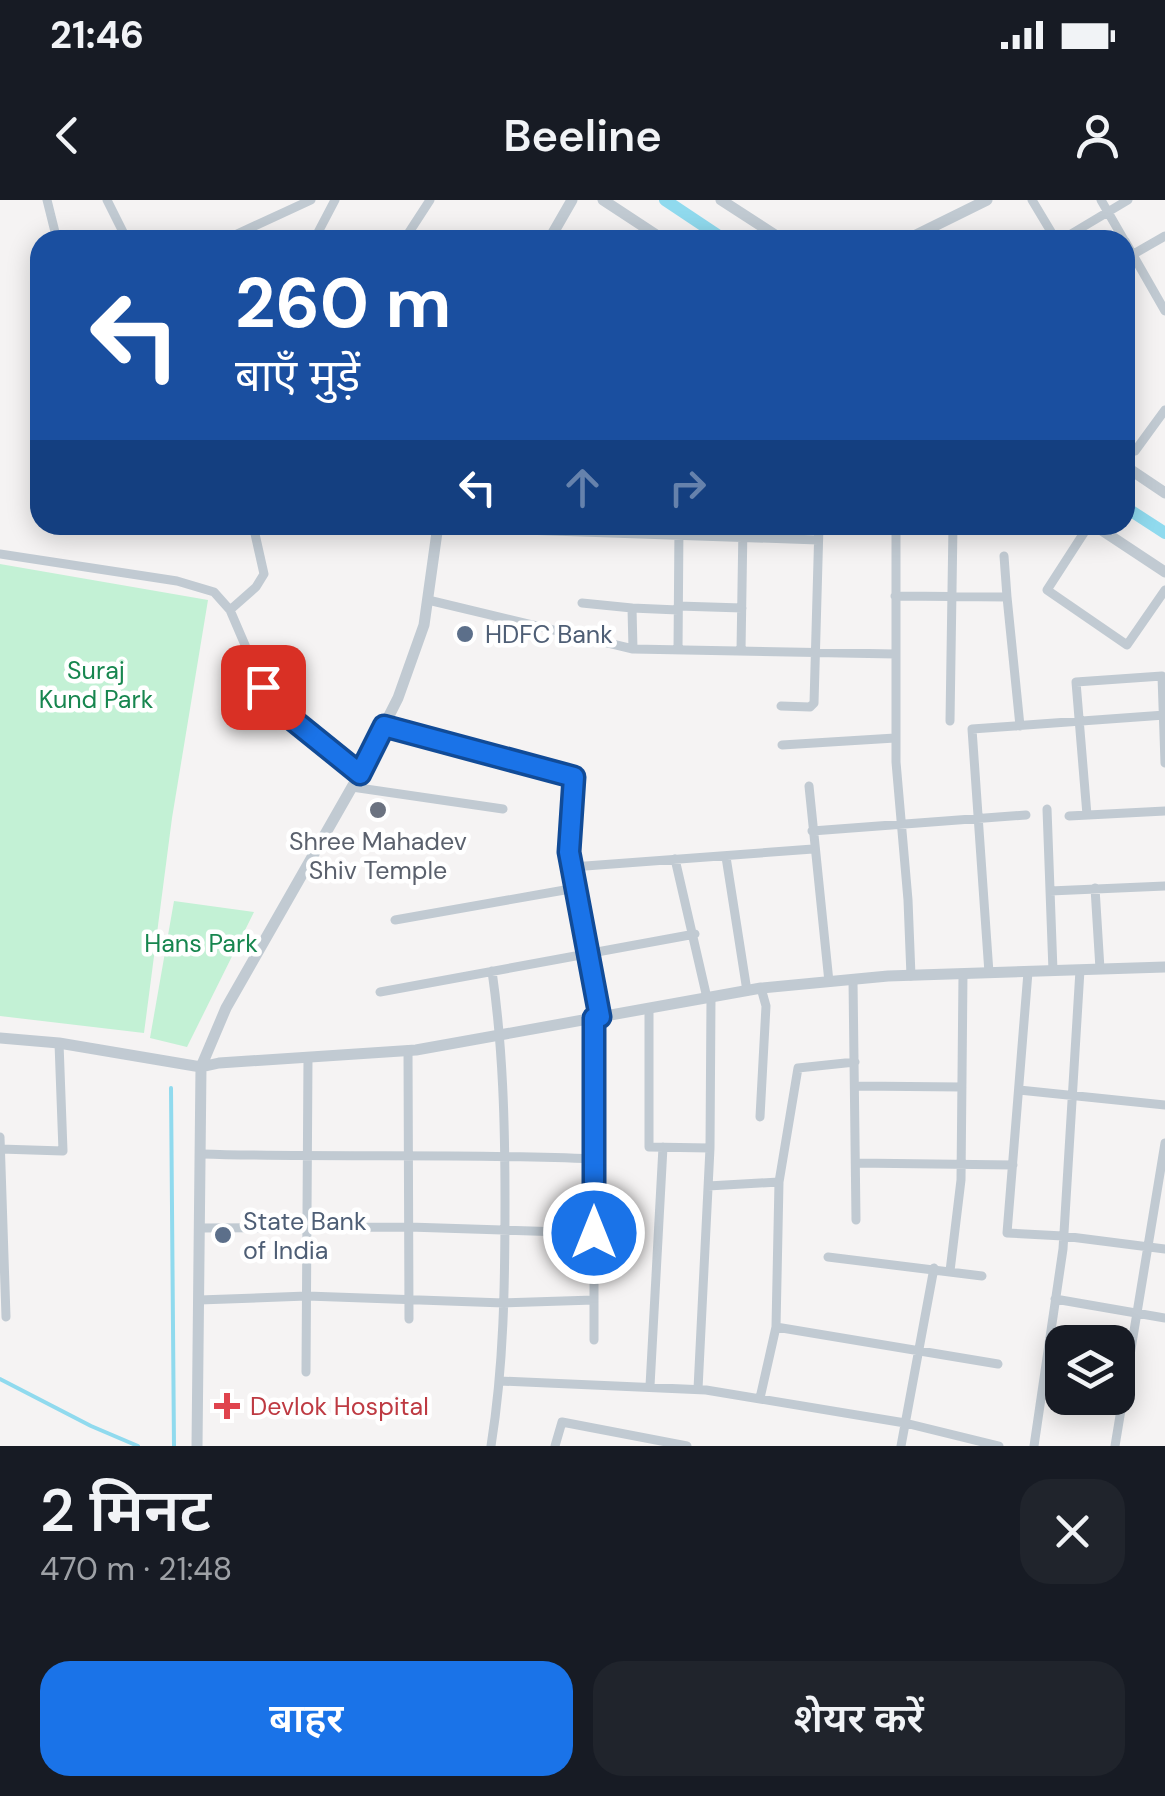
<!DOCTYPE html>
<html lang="hi">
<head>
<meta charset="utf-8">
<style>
  body { margin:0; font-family:"DM Sans","Noto Sans Devanagari",sans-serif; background:#20242c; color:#f1f3f6; height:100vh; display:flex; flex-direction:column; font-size:38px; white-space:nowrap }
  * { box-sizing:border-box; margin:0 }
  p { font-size:32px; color:#9ea1a6 }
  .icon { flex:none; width:55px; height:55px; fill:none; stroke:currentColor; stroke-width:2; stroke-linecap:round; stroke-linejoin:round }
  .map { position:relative; height:1246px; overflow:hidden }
  .sheet { display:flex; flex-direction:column; background:#171b24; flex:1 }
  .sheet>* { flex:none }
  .top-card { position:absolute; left:30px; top:30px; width:1105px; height:305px; border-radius:30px; box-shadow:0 5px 25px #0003; background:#1a4fa0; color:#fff; overflow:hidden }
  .tools { position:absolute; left:1045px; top:1125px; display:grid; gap:20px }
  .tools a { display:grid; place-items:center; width:90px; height:90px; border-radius:20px; background:#171b24; box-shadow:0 5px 25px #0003; font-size:50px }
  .pin { position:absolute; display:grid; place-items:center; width:85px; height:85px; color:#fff; margin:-42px; border-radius:20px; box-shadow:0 5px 15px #0006 }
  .me { position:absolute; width:110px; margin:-55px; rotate:0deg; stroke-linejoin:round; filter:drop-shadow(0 0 8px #0008) }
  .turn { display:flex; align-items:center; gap:35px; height:210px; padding:0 40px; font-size:45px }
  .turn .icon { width:130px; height:130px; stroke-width:2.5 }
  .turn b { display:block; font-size:70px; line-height:85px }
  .lanes { display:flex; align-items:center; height:95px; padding:0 40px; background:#0003; justify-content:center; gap:50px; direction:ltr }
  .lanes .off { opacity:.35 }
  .round { display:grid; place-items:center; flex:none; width:105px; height:105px; border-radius:30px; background:#20242c }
  .head { display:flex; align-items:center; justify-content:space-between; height:170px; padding:0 40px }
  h1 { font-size:60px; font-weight:600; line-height:75px }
  .cta { display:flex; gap:20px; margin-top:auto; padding:20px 40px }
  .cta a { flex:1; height:115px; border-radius:30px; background:#1a73e8; color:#fff; font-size:40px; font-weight:600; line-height:115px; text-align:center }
  .cta a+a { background:#20242c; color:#f1f3f6 }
  .status { display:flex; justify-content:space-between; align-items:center; height:70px; padding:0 50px; background:#171b24; direction:ltr }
  .status svg { height:28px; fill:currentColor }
  header { display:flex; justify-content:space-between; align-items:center; height:130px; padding:0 40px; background:#171b24; font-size:45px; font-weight:600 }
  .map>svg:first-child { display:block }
</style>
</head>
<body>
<div class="status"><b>21:46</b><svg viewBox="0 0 49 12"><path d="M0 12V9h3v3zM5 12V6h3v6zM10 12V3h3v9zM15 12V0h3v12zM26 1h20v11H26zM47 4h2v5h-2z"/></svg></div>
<header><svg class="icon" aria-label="back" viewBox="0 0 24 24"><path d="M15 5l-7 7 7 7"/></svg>Beeline<svg class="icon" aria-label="person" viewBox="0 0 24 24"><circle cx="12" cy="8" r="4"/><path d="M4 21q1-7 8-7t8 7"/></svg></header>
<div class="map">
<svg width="1165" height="1246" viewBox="0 0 1165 1246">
  <rect width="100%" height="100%" fill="#f5f3f3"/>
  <path fill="#c3f1d5" d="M0,364L208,400L172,618L144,833L0,816Z
    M174,701L254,712L187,847L150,838Z"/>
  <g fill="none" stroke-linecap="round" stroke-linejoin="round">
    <path stroke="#90daee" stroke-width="4" d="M171,888L174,1246
      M0,1179L91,1226L138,1246"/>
    <path stroke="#90daee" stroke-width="12" d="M665,0L725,40
      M1125,307L1165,333"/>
    <path stroke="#c1cad2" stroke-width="9" d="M47,0L57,40
      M107,0L127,40
      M1032,0L1056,40
      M1101,0L1124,40
      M224,40L311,0
      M314,40L335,0
      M404,40L430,0
      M1061,40L1128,0
      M1125,41L1165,111
      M1125,59L1165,36
      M1135,251L1165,210
      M896,325V562L908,700L911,776
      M1089,325L1047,390L1127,445L1165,390
      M438,327L818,340
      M0,354L177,381L214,392L230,410L263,487L282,511L360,573
      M1004,356L1007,397
      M895,396L1007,397L1020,526
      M428,400L633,449L895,454
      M582,403L632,408
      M678,406L742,408
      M230,410L256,387L264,374L253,325
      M633,449L632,408L678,410
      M678,450L679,325
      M741,451L743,325
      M781,506L810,507L814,503L819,325
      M950,521L953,325
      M384,525L574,577L569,652L600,817
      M782,545L895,538
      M809,586L829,782
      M352,587L503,609
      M1047,609L1053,771
      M1087,615L1076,482L1162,476L1165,563
      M1069,616L1165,611
      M812,631L1026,615
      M726,657L747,791
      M675,659L707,798
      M572,667L813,649
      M1095,688L1100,769
      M1050,691L1165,686
      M395,720L576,688
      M1028,772L1007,1033L1063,1036L1165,1049
      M989,773L972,529L1165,515
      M853,780L856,1020
      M380,792L695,734
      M649,808V947L710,948
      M594,818V1140
      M408,850L409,1119
      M855,886L962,887
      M1019,890L1165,905
      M760,917L766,806L761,788
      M0,937L6,1117
      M0,949L63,951L59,843
      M201,954C332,958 463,953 593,959
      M856,963L1013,965
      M708,986L779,982
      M201,1028L409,1027L593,1033
      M828,1057L982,1076
      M950,1071L961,980L963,774
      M1055,1099L1165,1118
      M199,1100L307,1096L504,1103L594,1100
      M776,1127L998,1164
      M306,1172L308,857
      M500,1181L706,1190L905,1223L999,1246
      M650,1186L663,947
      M698,1189L710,948L711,797
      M760,1198L776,1127L779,982L798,868L855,862
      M491,1246C504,1165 505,1083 505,1001C505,924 503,848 492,771
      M555,1246L562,1222L687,1246
      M901,1246L934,1068
      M1034,1246L1063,1049L1080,770
      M1115,1246L1165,943"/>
    <path stroke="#c1cad2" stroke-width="11" d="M603,0L664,40
      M721,0L783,40
      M549,40L572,0
      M906,40L987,0
      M1125,266L1165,293
      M1094,325L1165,372
      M0,838L59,843L201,867L219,863L416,850L761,788L888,776L1165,767
      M197,1246L201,867L226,808L360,573L398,498L424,425L438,325"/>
  </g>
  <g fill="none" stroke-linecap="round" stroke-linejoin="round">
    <g stroke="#114b97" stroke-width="25">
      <path id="route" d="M263,487L282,511L360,574L384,526L574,577L569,652L600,817L594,818V1033"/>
    </g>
    <use href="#route" stroke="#1a73e8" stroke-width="18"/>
  </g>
  <g fill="#5c6f8a" stroke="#fff" stroke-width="4">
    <circle cx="465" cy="434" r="10"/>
    <circle cx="223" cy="1035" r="10"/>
  </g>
  <circle fill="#6b7280" stroke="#fff" stroke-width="4" cx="378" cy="610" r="10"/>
  <path fill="#e0444e" stroke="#fff" stroke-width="4" d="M222 1191h10v10h10v10h-10v10h-10v-10h-10v-10h10z"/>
  <g text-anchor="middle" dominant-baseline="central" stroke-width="9" stroke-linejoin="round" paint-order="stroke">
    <g font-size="25" fill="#4e5e75" stroke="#fff" text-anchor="start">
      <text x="485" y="434">HDFC Bank</text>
      <text x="243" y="1021">State Bank<tspan x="243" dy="29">of India</tspan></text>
    </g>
    <g font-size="25" fill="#17864f" stroke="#fff">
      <text x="96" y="470">Suraj<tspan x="96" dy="29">Kund Park</tspan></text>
      <text x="201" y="743">Hans Park</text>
    </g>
    <g font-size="25" fill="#5b616d" stroke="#fff">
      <text x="378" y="641">Shree Mahadev<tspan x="378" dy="29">Shiv Temple</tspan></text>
    </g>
    <g font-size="25" fill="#be3a42" stroke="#fff" text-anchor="start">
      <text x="250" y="1206">Devlok Hospital</text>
    </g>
  </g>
</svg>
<div class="tools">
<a><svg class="icon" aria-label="layers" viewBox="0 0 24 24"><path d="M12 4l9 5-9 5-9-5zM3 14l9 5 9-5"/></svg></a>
</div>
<div class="pin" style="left:263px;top:487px;background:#d93025"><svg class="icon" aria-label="arrive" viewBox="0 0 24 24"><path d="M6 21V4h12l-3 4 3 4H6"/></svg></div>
<svg class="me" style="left:594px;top:1033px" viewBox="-20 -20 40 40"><circle r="17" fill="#1a73e8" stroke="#fff" stroke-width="3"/><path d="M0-11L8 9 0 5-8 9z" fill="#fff"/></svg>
<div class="top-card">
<div class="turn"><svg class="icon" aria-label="left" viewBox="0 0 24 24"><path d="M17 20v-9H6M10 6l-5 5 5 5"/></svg><div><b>260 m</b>बाएँ मुड़ें</div></div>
<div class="lanes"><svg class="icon" aria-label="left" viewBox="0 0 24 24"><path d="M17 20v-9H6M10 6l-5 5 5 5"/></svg><svg class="icon off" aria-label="ahead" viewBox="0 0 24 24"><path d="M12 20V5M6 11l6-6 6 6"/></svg><svg class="icon off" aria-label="right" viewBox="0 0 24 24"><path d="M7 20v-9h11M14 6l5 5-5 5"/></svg></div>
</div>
</div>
<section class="sheet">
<div class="head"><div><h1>2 मिनट</h1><p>470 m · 21:48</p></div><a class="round"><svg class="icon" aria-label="close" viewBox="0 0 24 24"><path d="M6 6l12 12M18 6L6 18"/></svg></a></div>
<div class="cta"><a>बाहर</a><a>शेयर करें</a></div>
</section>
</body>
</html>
